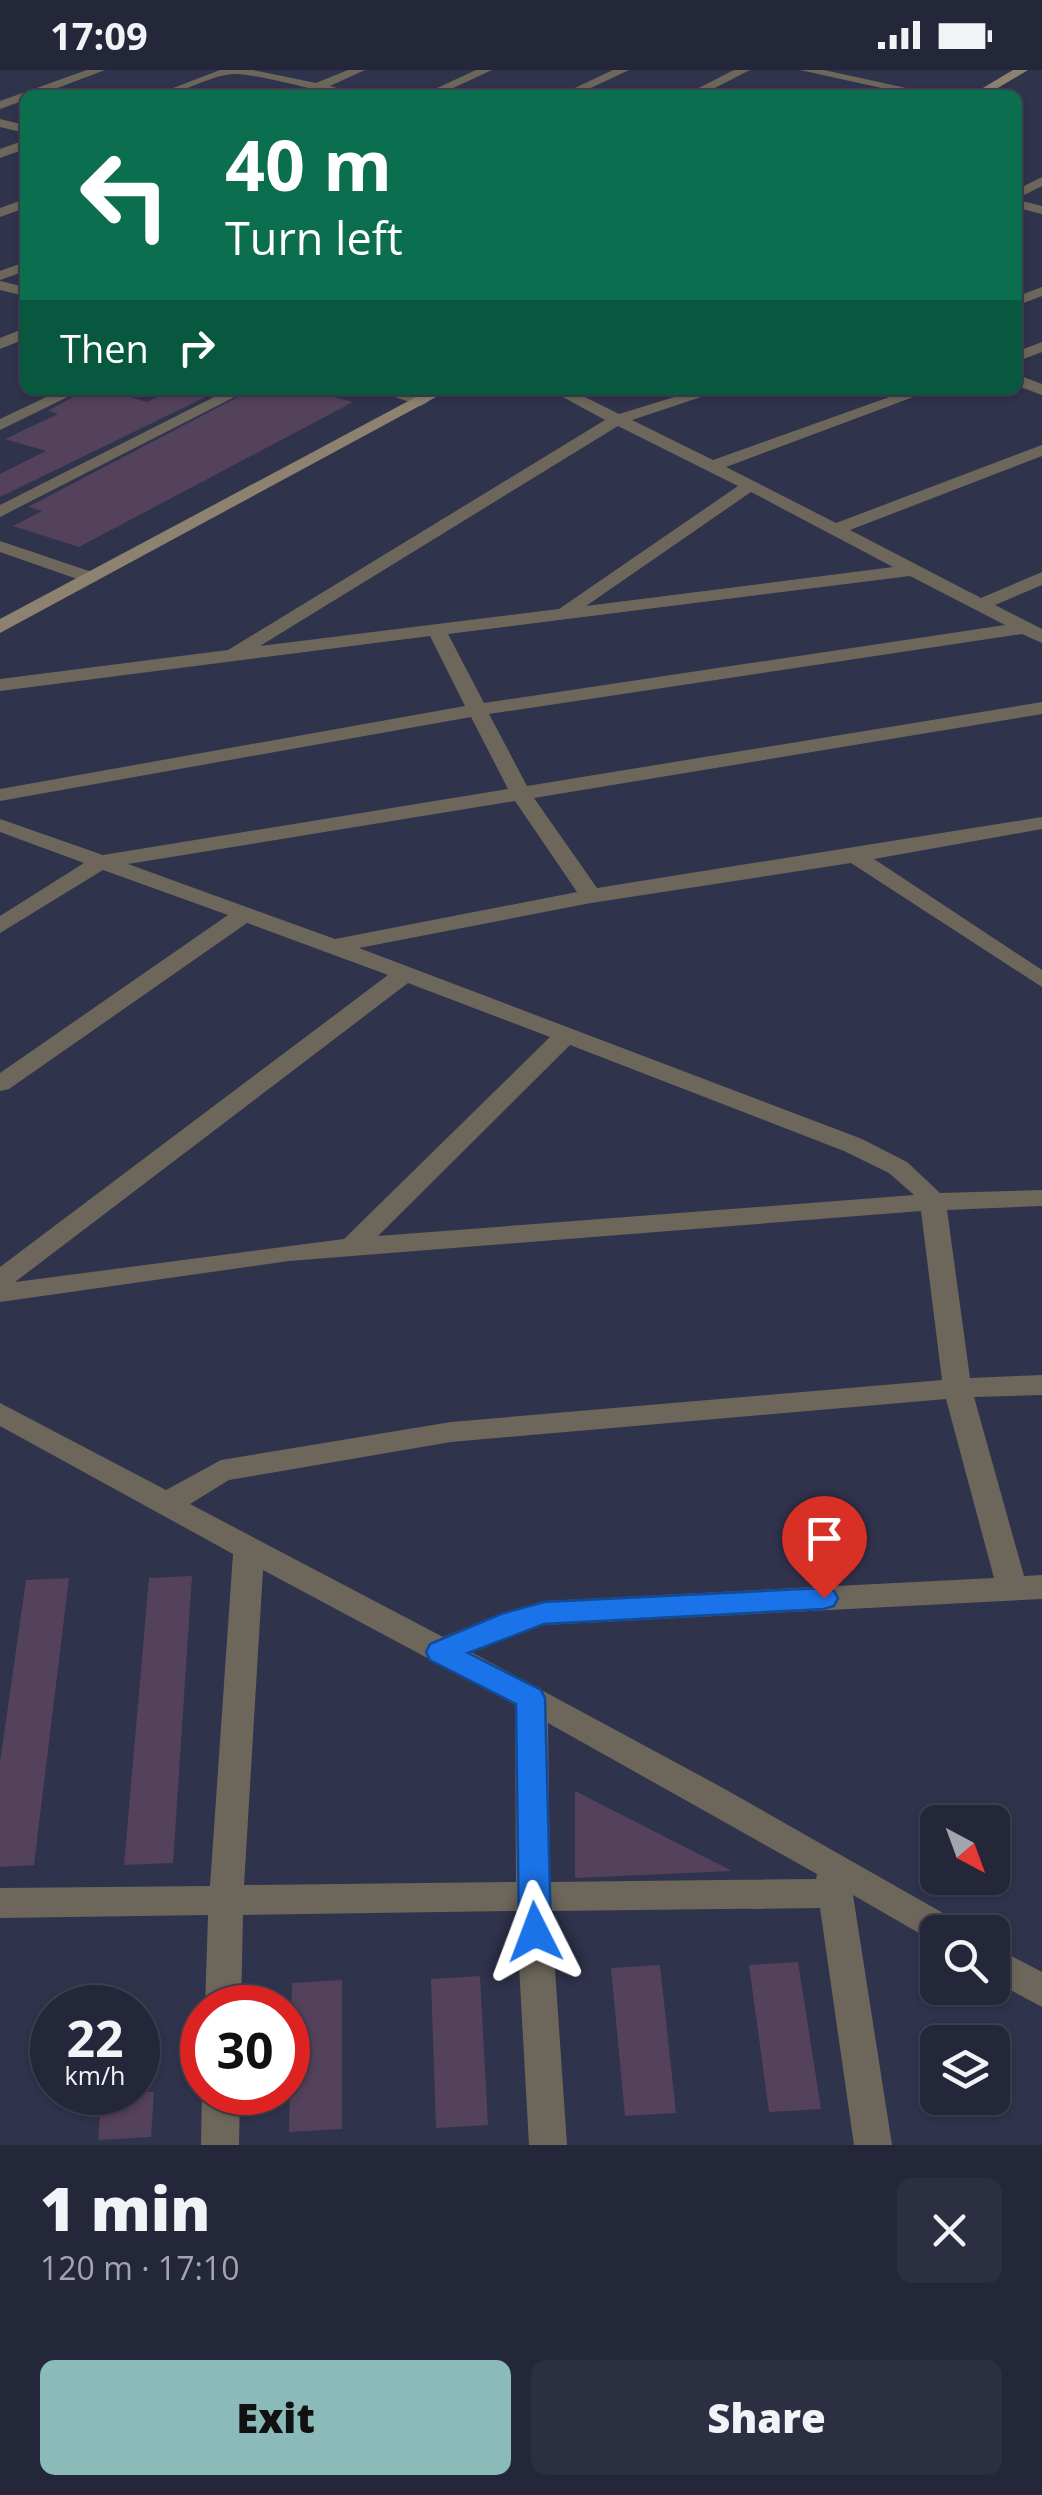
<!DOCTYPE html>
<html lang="en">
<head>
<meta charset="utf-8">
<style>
  body { margin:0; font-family:"Open Sans",sans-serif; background:#2c2e41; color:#f1f3f6; height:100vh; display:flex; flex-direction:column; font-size:38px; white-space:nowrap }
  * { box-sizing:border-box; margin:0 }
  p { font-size:32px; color:#a3a5ae }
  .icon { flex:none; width:55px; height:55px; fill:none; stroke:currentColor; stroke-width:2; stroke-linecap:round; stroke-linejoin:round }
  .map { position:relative; height:2075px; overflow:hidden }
  .side { display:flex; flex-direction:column; background:#242639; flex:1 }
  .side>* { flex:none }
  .hud { position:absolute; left:20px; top:20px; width:1002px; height:305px; border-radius:15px; box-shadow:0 2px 8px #0004,0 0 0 2px #414353; background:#0b6e4f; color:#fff; overflow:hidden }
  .needle { width:65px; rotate:139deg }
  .tools { position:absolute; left:920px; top:1735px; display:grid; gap:20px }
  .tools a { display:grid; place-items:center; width:90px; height:90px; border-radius:15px; background:#242639; box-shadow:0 2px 8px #0004,0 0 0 2px #414353; font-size:50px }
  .speed { position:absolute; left:30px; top:1915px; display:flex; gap:20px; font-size:50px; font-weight:700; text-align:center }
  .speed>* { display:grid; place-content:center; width:130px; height:130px; border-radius:50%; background:#242639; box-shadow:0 2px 8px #0004,0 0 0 2px #414353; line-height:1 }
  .speed small { font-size:25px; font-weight:400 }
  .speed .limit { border:15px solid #d22; background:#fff; color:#111 }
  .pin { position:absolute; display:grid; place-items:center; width:85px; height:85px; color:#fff; margin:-102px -42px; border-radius:50% 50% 50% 0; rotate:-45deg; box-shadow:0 0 10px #0007 }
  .pin .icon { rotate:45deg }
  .me { position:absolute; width:110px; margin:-55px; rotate:357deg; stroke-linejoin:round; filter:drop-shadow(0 0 8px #0008) }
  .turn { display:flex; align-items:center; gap:35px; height:210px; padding:0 40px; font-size:45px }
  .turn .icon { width:130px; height:130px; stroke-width:2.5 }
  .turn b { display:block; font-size:70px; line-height:85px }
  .then { display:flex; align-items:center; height:95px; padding:0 40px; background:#0003; gap:20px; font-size:38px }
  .round { display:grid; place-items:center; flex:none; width:105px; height:105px; border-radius:15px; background:#2c2e41 }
  .overview { display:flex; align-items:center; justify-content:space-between; height:170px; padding:0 40px }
  h1 { font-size:60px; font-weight:800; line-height:75px }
  .action { display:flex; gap:20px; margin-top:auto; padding:20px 40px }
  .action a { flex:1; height:115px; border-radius:15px; background:#8bbbb9; color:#111; font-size:40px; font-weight:800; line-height:115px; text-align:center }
  .action a+a { background:#2c2e41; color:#f1f3f6 }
  .status { display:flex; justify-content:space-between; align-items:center; height:70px; padding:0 50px; background:#242639; direction:ltr }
  .status svg { height:28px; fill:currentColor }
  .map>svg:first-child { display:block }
</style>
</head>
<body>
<div class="status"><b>17:09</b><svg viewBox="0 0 49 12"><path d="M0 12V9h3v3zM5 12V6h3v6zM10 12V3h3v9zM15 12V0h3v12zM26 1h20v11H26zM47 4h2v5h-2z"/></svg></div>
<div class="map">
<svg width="1042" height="2075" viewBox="0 0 1042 2075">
  <rect width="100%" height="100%" fill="#30334c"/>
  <path fill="#54415b" d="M85,320H105L147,332L171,320H220L0,427V404L46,381L5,369L58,344L48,341Z
    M251,320H308L353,332L79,477L13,456L42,441L28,437Z
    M192,1506L173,1793L124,1795L149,1508Z
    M69,1508L34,1795L0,1797V1693L26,1510Z
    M575,1721L732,1801L575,1808Z
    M798,1892L821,2039L769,2042L749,1895Z
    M660,1895L676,2043L625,2046L611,1898Z
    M480,1906L488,2055L436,2058L431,1909Z
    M342,1910V2059L289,2062L292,1913Z
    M102,2022H154L151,2067L98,2070Z"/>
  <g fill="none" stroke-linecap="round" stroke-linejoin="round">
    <path fill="#6d675b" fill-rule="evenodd" d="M87,0H105L39,25H25V30L0,39V31Z
      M220,0H253L316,13L348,0H365L330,16L362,25C319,25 280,8 238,4C213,2 184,25 155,25Z
      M476,0H492L438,25H422Z
      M613,0H629L576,25H560Z
      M734,0H750L701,25H685Z
      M800,0H824L938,25H913Z
      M0,49L25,55V63L0,57Z
      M25,70V79L0,88V79Z
      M1042,107V116L1018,128V119Z
      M25,129V138L0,147V138Z
      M1018,130L1042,136V144L1018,138Z
      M25,192V201L0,210V201Z
      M0,211L25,217V226L0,220Z
      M1042,217V226L1018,235V226Z
      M25,258V269L0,279V268Z
      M1042,272V282L1018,291V281Z
      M1018,305L1042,314V325L1018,316Z
      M61,320H82L0,360V349Z
      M228,320H248L0,447V435Z
      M375,320H400L429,331L421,336Z
      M550,320H571L619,344L697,320H722L632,350L713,390L909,320H932L726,397L836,453L1042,375V386L850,460L981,528L1042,502V515L995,535L1042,559V573L1022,564L489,644L527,716L1042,632V644L534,728L597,818L1042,747V759L874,789L1042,900V917L851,793L591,833L359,878L862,1069L907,1092L940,1123L1042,1120V1136L947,1140L970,1308L1042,1305V1325L974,1327L1024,1506L1042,1505V1529L544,1555L471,1582L723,1718L957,1851L962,1862H938V1874L853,1825L892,2075H854L820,1838L551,1841L567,2075H529L516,1841L243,1845L241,1938H205L208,1845L0,1848V1818L210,1816L233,1484L0,1356V1333L166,1420L221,1390L451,1352L942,1310L921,1141L289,1191L0,1232V1197L388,905L247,853L9,1019L0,1021V1003L228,845L103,800L0,863V846L84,793L0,762V749L103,785L508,719L471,647L0,731V719L465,636L430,566L0,621V609L228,580L605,350ZM618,356L738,416L559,539L260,576ZM751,422L893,497L586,536ZM910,506L1005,555L484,633L448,564ZM515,731L577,822L335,869L128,794ZM408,913L550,967L344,1169L15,1212ZM570,975L844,1081L889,1103L914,1125L378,1166ZM946,1329L994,1508L544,1531L500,1544L443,1567L190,1434L229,1410L451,1372ZM263,1500L515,1635L516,1812L244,1815ZM548,1653L817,1804L816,1809L550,1812Z
      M0,471L95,503L98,507L89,513L83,511L0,482Z
      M992,1876L1042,1902V1937L992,1910Z
      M202,2022H240L239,2075H201Z"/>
    <path fill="#8c826f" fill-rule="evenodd" d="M1013,0H1028L986,25H971Z
      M429,320H449L0,563V549Z"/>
  </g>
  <path fill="#1a73e8" stroke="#114b97" stroke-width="2.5" d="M824,1518L834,1521L838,1528L834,1536L824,1539L544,1554L468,1583L541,1620L545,1628L551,1862L547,1871L535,1875L524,1871L519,1862L516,1634L430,1590L426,1582L430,1574L501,1544L544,1532Z"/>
</svg>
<div class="tools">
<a><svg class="needle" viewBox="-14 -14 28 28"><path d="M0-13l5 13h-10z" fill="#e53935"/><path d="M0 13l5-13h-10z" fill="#a3a5ae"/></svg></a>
<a><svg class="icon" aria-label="search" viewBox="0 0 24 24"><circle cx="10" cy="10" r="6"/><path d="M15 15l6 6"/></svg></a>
<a><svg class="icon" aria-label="layers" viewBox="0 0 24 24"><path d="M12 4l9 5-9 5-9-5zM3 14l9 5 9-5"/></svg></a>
</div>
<div class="speed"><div>22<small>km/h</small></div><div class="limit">30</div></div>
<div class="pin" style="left:824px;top:1528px;background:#d93025"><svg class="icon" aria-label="arrive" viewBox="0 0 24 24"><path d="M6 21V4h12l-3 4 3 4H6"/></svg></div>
<svg class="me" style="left:535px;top:1862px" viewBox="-20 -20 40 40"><path d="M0-17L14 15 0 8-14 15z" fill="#1a73e8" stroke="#fff" stroke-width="4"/></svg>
<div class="hud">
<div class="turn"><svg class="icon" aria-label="left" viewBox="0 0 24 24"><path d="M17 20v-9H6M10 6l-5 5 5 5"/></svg><div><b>40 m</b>Turn left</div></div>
<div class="then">Then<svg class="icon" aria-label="right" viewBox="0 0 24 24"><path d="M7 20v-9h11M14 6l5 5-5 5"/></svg></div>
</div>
</div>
<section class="side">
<div class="overview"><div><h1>1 min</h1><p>120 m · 17:10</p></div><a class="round"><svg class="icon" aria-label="close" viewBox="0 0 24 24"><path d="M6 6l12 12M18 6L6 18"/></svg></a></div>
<div class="action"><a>Exit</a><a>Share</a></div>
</section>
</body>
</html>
